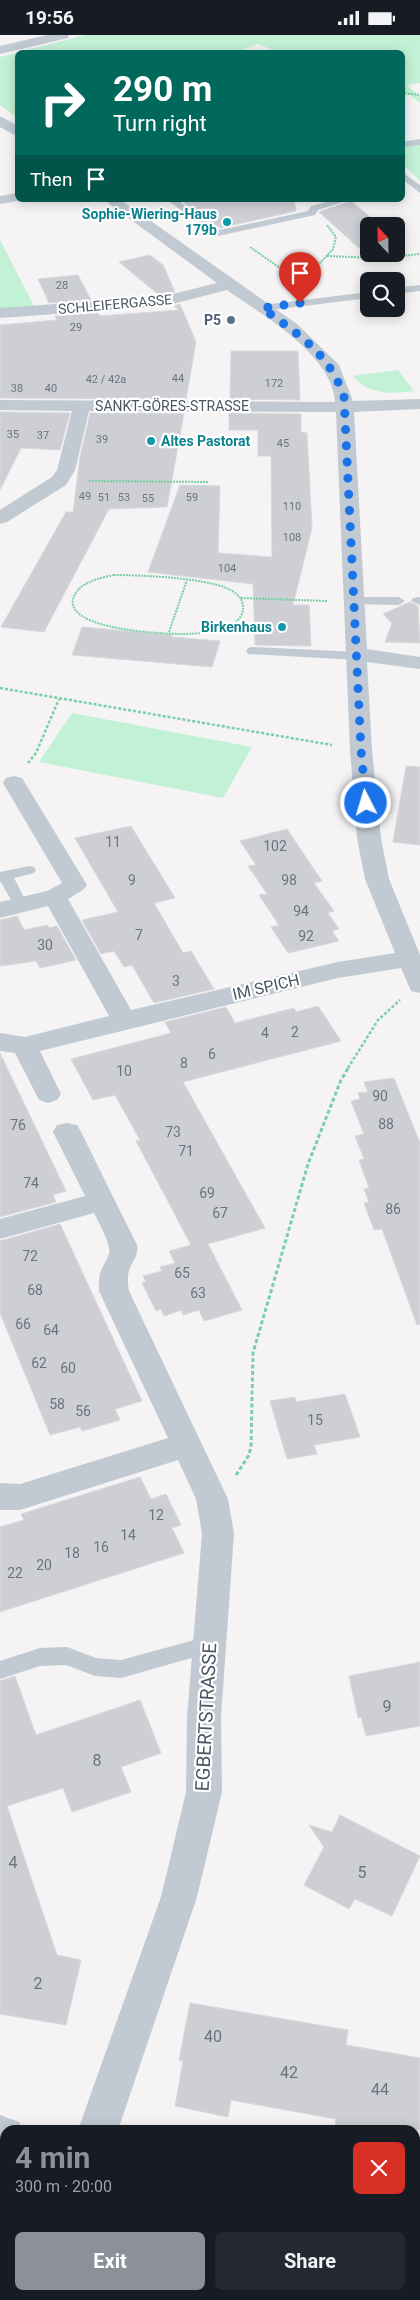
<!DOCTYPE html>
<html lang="en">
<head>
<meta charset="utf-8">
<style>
  body { margin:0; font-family:Roboto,sans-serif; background:#242831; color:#f1f3f6; height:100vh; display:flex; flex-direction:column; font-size:19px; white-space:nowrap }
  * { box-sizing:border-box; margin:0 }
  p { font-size:16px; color:#9ea1a6 }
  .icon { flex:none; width:28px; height:28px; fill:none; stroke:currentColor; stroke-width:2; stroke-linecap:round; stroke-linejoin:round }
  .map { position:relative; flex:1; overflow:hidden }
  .side { position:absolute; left:0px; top:2090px; width:420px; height:175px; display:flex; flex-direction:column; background:#171b24; border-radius:15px 15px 0 0; box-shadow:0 2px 12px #0003 }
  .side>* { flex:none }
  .top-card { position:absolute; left:15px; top:15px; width:390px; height:152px; border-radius:8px; box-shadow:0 2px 12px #0003; background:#00695c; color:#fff; overflow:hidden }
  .needle { width:32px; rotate:338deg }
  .controls { position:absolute; left:360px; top:182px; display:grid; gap:10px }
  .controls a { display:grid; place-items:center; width:45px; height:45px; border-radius:8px; background:#171b24; box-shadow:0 2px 12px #0003; font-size:25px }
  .pin { position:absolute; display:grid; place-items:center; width:42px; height:42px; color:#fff; margin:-51px -21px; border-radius:50% 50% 50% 0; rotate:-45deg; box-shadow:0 0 5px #0007 }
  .pin .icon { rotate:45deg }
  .me { position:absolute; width:55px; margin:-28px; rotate:355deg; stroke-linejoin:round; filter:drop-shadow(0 0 4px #0008) }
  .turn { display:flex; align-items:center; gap:18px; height:105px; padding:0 15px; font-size:22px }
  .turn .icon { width:65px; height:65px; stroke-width:2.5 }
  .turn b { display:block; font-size:35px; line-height:42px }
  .then { display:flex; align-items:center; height:48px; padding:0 15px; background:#0003; gap:10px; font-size:19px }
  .round { display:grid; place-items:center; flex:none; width:52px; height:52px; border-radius:8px; background:#242831 }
  .overview { display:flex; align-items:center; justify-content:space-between; height:85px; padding:0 15px }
  h1 { font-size:30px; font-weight:700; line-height:38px; color:#8c9099 }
  .button { display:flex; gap:10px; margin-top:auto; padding:10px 15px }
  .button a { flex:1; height:58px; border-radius:8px; background:#8c9099; color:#fff; font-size:20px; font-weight:700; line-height:58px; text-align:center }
  .button a+a { background:#242831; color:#f1f3f6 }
  .status { display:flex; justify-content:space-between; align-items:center; height:35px; padding:0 25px; background:#171b24; direction:ltr }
  .status svg { height:14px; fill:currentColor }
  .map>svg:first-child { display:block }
</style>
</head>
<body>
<div class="status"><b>19:56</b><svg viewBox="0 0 49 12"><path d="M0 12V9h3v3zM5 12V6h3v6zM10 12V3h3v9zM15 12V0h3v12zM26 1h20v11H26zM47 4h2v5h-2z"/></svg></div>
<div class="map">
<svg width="420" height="2265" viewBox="0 0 420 2265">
  <rect width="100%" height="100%" fill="#f5f3f3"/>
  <path fill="#c3f1d5" d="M85,0H420V48L406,50L420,61V68L403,55L402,18L278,17L258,9L235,18L19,17Z
    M17,18H18L17,82L0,70V22Z
    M420,109V146L403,130L402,112Z
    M0,205L35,273L0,275Z
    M398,335L414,356C391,359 368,360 353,341Z
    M72,678L252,712L223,763L39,727Z"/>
  <path fill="#cdcfd5" stroke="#d7d9de" d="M180,165H294L296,176L220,193Z
    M351,166L381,191H369V211L359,213L319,177Z
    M150,220L163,230L175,257L159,260L119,227Z
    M78,240L91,265L49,268L38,244Z
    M180,269L196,307L186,364L0,363V290L57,285L55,281L98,278L100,281L179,275L174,271Z
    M231,316H298L300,365L230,364Z
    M0,377L70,378L60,415L21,413L0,455Z
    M90,378H184L167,472L109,474L44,597L1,592L66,477H73L80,422Z
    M229,378L301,379V397L307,398L312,493L293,570H309L311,611L255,610L253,549L148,537L180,450L220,451L218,518L272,522L271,421H258V395H229Z
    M410,567L418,571L420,608L385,607L392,588L383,579Z
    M82,592L172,600L171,602L220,606L212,632L72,620Z
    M406,731L420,732V810L393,807Z
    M131,791L175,863L154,868L183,918L191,916L214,954L154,968L132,930L124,932L114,916L101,919L82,885L118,877L75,803Z
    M287,794L322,846L314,848L334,876L328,878L339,894L332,896L339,906L288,918L271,892L279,890L259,860L267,859L248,831L256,830L240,806Z
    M17,881L24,895L48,890L49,893L57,891L76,925L40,933L36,926L0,931V885Z
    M318,971L341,1006L183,1047L265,1193L208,1209L242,1275L204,1286L199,1275L183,1280L181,1275L164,1281L161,1274L156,1276L142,1248L146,1247L143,1241L162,1236L160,1232L175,1228L169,1216L191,1210L136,1106L140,1105L115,1060L93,1065L71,1024L171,998L165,987L226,972L235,988L294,973L296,977Z
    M0,1018L66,1156L53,1160L56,1167L0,1182Z
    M394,1043L420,1108V1289L417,1290L382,1194L374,1195L364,1168L369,1167L364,1154L369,1153L359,1125L364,1124L355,1101L364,1099L351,1066L360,1064L358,1058L368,1057L364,1047Z
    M60,1189L142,1366L115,1374L120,1385L82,1396L80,1392L50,1400L0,1278V1206Z
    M345,1359L360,1402L314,1410L317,1419L287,1424L270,1366L295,1362L296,1367Z
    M140,1442L151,1464L166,1459L181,1490L172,1493L184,1518L0,1577V1492L24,1485L21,1479Z
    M420,1627V1691L366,1701L361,1682L358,1683L349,1641Z
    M15,1641L36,1700L140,1665L161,1718L121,1732L131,1757L72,1777L63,1753L7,1771L57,1920L81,1925L66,1990L0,1979V1646Z
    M340,1780L420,1821L392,1881L355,1864L349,1874L304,1850L324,1812L309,1790L332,1797Z
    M190,1968L348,1995L346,2010L420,2023V2095H335L336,2084L231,2065L228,2082L175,2071L183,2026L179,2025Z"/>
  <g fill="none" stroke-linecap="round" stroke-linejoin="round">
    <path stroke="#7ad0a6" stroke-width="2" stroke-dasharray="2 1" stroke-linecap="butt" d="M402,58L420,60
      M250,212L300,247
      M327,221L378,223L420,219
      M301,248L333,214L336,202L327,190
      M89,446L208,447
      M114,540C141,540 203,543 226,553C234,556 243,562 243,572C244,596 200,599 183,599C164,599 66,595 73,564C78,547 100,543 114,540Z
      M241,563L327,566
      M169,597L187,545"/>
    <path stroke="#7ad0a6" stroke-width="2.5" stroke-dasharray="3 2" stroke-linecap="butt" d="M0,653L332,710
      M28,728L36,718L59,664
      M348,1033L378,985L400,965"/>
    <path stroke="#7ad0a6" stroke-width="3" stroke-dasharray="4 2.5" stroke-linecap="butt" d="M236,1440L249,1420L251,1411L253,1318L308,1129L341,1045L349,1032"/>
    <path fill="#c1cad2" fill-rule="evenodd" d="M420,104V110L402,112V107Z
      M402,137L420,150V158L402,144Z
      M115,165H133L112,170V166Z
      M167,165H177L220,195L308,176L311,171L335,165H349L318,175L315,180L218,201Z
      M420,250V256L396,259V253Z
      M369,257V263L263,276L258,273L263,270Z
      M355,562H399L405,566L399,570L351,569L349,566Z
      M420,562V570L411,566L413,563Z
      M252,612L357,617L363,621L357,625L248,619L246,616L248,613Z
      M29,831L34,832L36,835L34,838L14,843L28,870L21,874L16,873L0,846V837Z
      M209,1601L216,1604L219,1610L216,1616L121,1643L95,1641L66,1630L40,1631L0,1644V1626L40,1613L67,1612L96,1623L121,1625Z"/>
    <path fill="#c1cad2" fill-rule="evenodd" d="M47,0H69L68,3L0,19V11Z
      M0,81L18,91V102L0,92Z
      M18,158V165H23L0,169V161Z
      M104,165H121L297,289L339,330L353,366L420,364V374L354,377L367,614L420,622V634L367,627L372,715L381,803L389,844L420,920V958L411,956L401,933L338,943L40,1016L61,1059L57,1065L48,1068L39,1065L15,1018L0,1016V998L25,1002L109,981L48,871L0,883V867L47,856L62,848L3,748L6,743L14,741L22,743L87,850L83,855L68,864L131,975L338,927L395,918L365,844L357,803L350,715L336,377L89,376L75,435L66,450L7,487L0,489V475L52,442L57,435L72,376L0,375V365L335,367C333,320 261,279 227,255L165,271L0,283V273L165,261L217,248Z
      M67,1088L77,1090L81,1097L137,1210C139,1222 132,1225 129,1236C127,1243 128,1249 129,1256L228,1464L234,1498L221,1682L222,1757L197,1862L118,2095H78L161,1862L186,1757L187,1682L202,1498L196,1464L178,1425L20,1475H0V1448L20,1449L168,1403L99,1256C98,1234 102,1236 109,1219C112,1211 98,1186 94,1178L0,1204V1184L85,1161L53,1097L57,1090Z
      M0,2080L19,2087L23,2095H5V2121L0,2120Z
      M415,2161L420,2162V2204L415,2203Z"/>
  </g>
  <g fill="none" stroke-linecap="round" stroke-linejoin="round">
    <path stroke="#1a73e8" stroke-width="9" stroke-dasharray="0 16.2" d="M300,268L262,273C298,299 330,319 344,362L361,715L366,768"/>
  </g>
  <g fill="#0f9aa8" stroke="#fff" stroke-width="2">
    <circle cx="227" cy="187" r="5"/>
    <circle cx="151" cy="406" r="5"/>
    <circle cx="282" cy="592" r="5"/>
  </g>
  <circle fill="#5c6f8a" stroke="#fff" stroke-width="2" cx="231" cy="285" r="5"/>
  <g text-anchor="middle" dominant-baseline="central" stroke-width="4.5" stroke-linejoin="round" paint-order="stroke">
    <g font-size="11" fill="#6b747e">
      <text x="62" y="250">28</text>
      <text x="76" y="292">29</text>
      <text x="178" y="343">44</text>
      <text x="106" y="344">42 / 42a</text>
      <text x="274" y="348">172</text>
      <text x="17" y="353">38</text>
      <text x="51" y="353">40</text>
      <text x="13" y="399">35</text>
      <text x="43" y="400">37</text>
      <text x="102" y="404">39</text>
      <text x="283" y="408">45</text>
      <text x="85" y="461">49</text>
      <text x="104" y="462">51</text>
      <text x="124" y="462">53</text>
      <text x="192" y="462">59</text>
      <text x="148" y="463">55</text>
      <text x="292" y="471">110</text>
      <text x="292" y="502">108</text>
      <text x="227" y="533">104</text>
    </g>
    <g font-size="14" font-weight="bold" fill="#0d838f" stroke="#fff" text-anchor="end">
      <text x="217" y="179">Sophie-Wiering-Haus<tspan x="217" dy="16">179b</tspan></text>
      <text x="161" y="406" text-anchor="start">Altes Pastorat</text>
      <text x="272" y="592">Birkenhaus</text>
    </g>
    <g font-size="14" fill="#4a5661" stroke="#fff">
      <text transform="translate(115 269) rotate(-5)">SCHLEIFERGASSE</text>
      <text x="172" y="371">SANKT-GÖRES-STRASSE</text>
    </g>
    <g font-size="14" font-weight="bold" fill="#4e5e75" stroke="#fff" text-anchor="end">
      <text x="221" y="285">P5</text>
    </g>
    <g font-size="14" fill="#6b747e">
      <text x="113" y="807">11</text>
      <text x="275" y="811">102</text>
      <text x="132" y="845">9</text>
      <text x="289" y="845">98</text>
      <text x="301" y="876">94</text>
      <text x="139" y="900">7</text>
      <text x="306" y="901">92</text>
      <text x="45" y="910">30</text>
      <text x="176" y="946">3</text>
      <text x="295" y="997">2</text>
      <text x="265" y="998">4</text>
      <text x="212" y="1019">6</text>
      <text x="184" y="1028">8</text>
      <text x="124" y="1036">10</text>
      <text x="380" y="1061">90</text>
      <text x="386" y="1089">88</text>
      <text x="18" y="1090">76</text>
      <text x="173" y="1097">73</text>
      <text x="186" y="1116">71</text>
      <text x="31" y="1148">74</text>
      <text x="207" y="1158">69</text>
      <text x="393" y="1174">86</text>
      <text x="220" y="1178">67</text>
      <text x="30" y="1221">72</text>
      <text x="182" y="1238">65</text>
      <text x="35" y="1255">68</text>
      <text x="198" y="1258">63</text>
      <text x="23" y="1289">66</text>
      <text x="51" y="1295">64</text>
      <text x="39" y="1328">62</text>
      <text x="68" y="1333">60</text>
      <text x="57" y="1369">58</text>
      <text x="83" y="1376">56</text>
      <text x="315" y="1385">15</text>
      <text x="156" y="1480">12</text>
      <text x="128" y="1500">14</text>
      <text x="101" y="1512">16</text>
      <text x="72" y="1518">18</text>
      <text x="44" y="1530">20</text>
      <text x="15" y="1538">22</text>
    </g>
    <g font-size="16" fill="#4a5661" stroke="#fff">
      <text transform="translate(266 952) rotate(-13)">IM SPICH</text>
    </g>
    <g font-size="16" fill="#6b747e">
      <text x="387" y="1671">9</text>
      <text x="97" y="1725">8</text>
      <text x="13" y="1827">4</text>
      <text x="362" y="1837">5</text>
      <text x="38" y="1948">2</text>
      <text x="213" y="2001">40</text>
      <text x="289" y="2037">42</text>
      <text x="380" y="2054">44</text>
    </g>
    <g font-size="19" fill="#4a5661" stroke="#fff">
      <text transform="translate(206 1682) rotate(-87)">EGBERTSTRASSE</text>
    </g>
  </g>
</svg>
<div class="controls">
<a><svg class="needle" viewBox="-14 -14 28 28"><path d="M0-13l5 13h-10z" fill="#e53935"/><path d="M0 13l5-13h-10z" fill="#9ea1a6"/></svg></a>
<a><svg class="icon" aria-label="search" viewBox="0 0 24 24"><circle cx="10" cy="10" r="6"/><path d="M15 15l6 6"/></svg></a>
</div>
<div class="pin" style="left:300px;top:268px;background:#d93025"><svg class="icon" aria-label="arrive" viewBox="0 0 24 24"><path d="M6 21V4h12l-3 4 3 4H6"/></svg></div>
<svg class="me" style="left:366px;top:768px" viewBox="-20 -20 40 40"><circle r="17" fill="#1a73e8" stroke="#fff" stroke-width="3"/><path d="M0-11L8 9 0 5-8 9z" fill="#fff"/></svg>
<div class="top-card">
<div class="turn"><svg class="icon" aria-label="right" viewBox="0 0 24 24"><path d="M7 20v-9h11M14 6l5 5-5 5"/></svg><div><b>290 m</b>Turn right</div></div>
<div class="then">Then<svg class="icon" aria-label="arrive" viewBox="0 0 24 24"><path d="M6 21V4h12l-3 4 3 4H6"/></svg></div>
</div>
<section class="side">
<div class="overview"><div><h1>4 min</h1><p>300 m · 20:00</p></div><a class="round" style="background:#d93025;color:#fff"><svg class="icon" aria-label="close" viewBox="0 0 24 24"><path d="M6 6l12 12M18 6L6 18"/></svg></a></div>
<div class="button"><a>Exit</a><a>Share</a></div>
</section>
</div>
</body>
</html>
